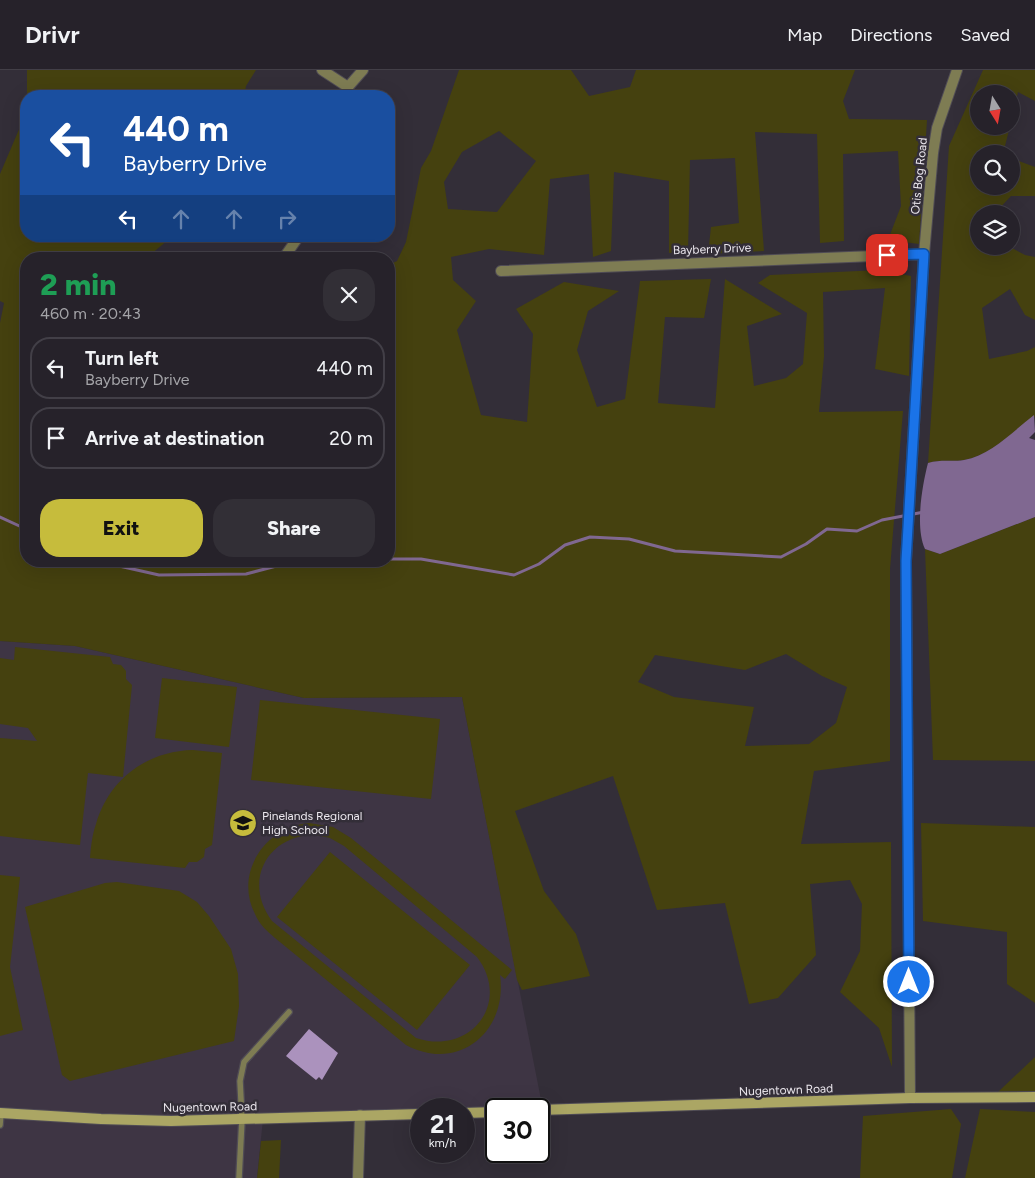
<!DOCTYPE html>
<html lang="en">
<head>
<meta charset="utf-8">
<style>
  body { margin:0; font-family:Figtree,sans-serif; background:#322f36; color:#f1f3f6; height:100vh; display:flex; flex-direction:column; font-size:19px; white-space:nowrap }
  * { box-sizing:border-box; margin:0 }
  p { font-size:16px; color:#a4a4a8 }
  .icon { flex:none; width:28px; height:28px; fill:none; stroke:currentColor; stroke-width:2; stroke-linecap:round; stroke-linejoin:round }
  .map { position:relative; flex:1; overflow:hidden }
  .drawer { position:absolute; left:20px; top:182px; width:375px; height:315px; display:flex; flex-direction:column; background:#26222a; border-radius:20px; box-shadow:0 5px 20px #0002,0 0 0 1px #423f47 }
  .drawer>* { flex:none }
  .top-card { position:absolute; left:20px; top:20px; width:375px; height:152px; border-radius:20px; box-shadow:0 5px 20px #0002,0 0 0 1px #423f47; background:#1a4fa0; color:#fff; overflow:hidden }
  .needle { width:32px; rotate:169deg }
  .buttons { position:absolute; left:970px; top:15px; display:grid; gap:10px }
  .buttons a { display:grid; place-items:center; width:50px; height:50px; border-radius:50%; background:#26222a; box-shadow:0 5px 20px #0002,0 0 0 1px #423f47; font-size:25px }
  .speed { position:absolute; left:410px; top:1028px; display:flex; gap:10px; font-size:25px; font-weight:700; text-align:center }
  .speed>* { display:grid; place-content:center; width:65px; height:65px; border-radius:50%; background:#26222a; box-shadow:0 5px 20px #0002,0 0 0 1px #423f47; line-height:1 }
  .speed small { font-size:12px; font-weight:400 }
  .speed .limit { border:2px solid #111; border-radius:8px; background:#fff; color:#111 }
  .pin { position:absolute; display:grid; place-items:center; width:42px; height:42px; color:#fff; margin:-21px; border-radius:10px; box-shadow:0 2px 8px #0006 }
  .me { position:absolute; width:55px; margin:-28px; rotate:0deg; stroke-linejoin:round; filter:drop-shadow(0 0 4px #0008) }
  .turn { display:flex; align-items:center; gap:18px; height:105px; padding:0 20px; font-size:22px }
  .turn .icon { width:65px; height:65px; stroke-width:2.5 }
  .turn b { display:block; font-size:35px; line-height:42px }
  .lanes { display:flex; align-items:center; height:48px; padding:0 20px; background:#0003; justify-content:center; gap:25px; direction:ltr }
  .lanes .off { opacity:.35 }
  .round { display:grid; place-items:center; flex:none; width:52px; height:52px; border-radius:20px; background:#322f36 }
  .summary { display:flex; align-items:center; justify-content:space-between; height:85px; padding:0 20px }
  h1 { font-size:30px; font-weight:800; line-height:38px; color:#1e9e55 }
  .primary-button { display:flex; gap:10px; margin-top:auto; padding:10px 20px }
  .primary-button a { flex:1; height:58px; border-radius:20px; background:#c6bc3c; color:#111; font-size:20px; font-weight:800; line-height:58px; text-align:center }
  .primary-button a+a { background:#322f36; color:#f1f3f6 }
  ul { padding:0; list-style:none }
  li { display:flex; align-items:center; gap:15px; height:62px; margin:0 10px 8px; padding:0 10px; border:2px solid #423f47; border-radius:20px }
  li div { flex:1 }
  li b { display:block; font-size:19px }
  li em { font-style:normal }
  header { display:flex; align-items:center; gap:30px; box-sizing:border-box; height:70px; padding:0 25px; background:#26222a; border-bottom:1px solid #423f47 }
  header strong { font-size:24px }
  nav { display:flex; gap:28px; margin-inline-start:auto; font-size:18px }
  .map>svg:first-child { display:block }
</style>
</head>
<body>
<header>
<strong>Drivr</strong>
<nav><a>Map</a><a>Directions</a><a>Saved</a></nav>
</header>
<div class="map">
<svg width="1035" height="1108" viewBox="0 0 1035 1108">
  <rect width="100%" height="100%" fill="#332e38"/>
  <path fill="#3e3544" d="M0,571L75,576L304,628L462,627L543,1040L421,1039V1044L263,1049L257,1108H0Z"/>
  <path fill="#45410f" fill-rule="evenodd" d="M27,0H256L246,16L244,26H27Z
    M459,0H571L589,26L630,17L636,0H855L843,31L849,49L927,50L919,174L888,170L901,136L898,81L843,84L844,171L820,173L817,64L755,62L764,181L708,184L711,157L739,153L735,88L690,90L688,181L669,183V111L614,102L611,181L593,187L589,104L550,109L544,185L489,179L451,187L453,210L476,231L457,260L481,345L527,352L533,264L516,239L564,212L619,221L588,241L577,280L597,337L625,329L640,211L711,209L704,248L665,247L658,333L715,338L725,209L782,244L747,256L754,316L786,308L803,294L807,243L758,213L770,205L881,200L911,206L909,306L875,299L885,218L823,222L824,286L819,342L903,341L890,499V691L814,701L801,774L891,772L892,997L879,958L840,922L860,881L862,834L850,810L810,814L816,885L778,928L749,934L725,833L657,840L613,706L515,741L544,821L576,864L590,906L522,920L517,910L462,627L304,628L75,576L0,571V253L4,233L0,231V104L26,43V166H173L145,189H26V491H389V316L391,313L389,311V195L397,191L406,172L421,98L431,81ZM499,61L536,91L497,142L448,139L444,112L462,82ZM786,584L822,606L847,617L836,653L809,674L745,676L754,637L674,627L638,612L655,585L745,600Z
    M983,0H1035V31L1018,22L1011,51V24H979V56H1010L1003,84H979V116H1011V88L1035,97V126H1011L994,144H979V176H1008L1025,185L1035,187V250L1025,245L1010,219L982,238L989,289L1027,281L1035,277V348L1034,346C1013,362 991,385 964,390C951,392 941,389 928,393L949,76Z
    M1035,447V691L933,690L925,479L940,484Z
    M15,577L110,587L113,594L121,595L126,601V609L132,615L123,707L88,703L80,775L0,766V668L37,671L28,658L0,654V588L14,590Z
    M162,608L237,617L229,677L155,668Z
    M260,630L440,649L431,729L251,710Z
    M193,680L222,683L212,775L205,779L204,787L197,792H189L185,798L90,788C91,777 92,765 96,754C109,709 147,681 193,680Z
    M309,753L333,757L351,768L512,900L505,909L500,905C508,962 458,1003 406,975L275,868C267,861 259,854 255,844C234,803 265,757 309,753ZM316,765L330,768L344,776L477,887C512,933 470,986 416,968L272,851C242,811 268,764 316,765Z
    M921,753L1035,757V933L1007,914V862L923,851Z
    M330,782L470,895L417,960L277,847Z
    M0,805L20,807L10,897L23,960L0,966Z
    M117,812L179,821L197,832L209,846L231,879L238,904L239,936L234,971L70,1011L62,1005L25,837L105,813Z
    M1035,987V1021L998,1022Z
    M951,1039L961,1054L952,1108H860L863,1046Z
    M980,1039L1035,1042V1108H965Z
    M281,1070L279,1108H257L261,1071Z"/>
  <path fill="#806891" d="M1034,345L1035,362L1029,368L1035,370V447L940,484L925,479C915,458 922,416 928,393C941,389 951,392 964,390C991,385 1012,362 1034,345Z"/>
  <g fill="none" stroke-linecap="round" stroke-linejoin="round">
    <path stroke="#806891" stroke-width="3" d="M0,447L26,459
      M389,489H421L514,505L539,494L565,475L590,467L629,469L675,481L781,487L806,474L827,459L857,461L882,450L924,442
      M97,491L159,505L246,504L284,494L323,491"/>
  </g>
  <path fill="#ab92bd" d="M309,959L338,983L322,1010L319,1007L316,1010L286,986Z"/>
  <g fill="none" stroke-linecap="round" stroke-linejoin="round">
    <g stroke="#504c55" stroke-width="8">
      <path id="lane" d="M0,1055L1,1043
        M239,1108L242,1049L240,1011L244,992L289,942"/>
    </g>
    <g stroke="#504c55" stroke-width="12">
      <path id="street" d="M322,0L348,17
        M344,26L348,17L363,0
        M283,189L299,166
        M501,201L924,184
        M910,1028L906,491L924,184L933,83L937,58L957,0
        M358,1108L360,1045"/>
    </g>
    <g stroke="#504c55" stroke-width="12">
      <path id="secondary" d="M539,1040L910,1028L1035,1027
        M0,1043L101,1049L171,1051L421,1044
        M464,1043L496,1042"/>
    </g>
    <use href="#lane" stroke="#7e7c53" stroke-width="5.5"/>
    <use href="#street" stroke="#7e7c53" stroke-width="10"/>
    <use href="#secondary" stroke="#aba664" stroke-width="10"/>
  </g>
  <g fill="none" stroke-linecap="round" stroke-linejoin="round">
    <g stroke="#114b97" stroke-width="12">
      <path id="route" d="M887,185L924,184L906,491L909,912"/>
    </g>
    <use href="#route" stroke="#1a73e8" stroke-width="9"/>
  </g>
  <defs>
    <g id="school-disc" transform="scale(1.4375)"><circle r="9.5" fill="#c6bc3c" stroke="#332e38"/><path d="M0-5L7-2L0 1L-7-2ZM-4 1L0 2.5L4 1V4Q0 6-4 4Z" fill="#111"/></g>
  </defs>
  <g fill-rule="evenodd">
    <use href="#school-disc" x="243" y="753"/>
  </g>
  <g text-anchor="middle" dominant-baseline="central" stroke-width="5" stroke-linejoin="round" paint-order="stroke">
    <g font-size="12" fill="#ebe7ed" stroke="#332e38">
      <text transform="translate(919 106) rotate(-84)">Otis Bog Road</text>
      <text transform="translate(712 179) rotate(-2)">Bayberry Drive</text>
      <text transform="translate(786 1020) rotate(-2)">Nugentown Road</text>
      <text transform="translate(210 1037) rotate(-1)">Nugentown Road</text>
    </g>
    <g font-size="12" fill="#ebe7ed" stroke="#332e38" text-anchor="start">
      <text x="262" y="746">Pinelands Regional<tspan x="262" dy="14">High School</tspan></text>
    </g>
  </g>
</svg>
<div class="buttons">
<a><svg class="needle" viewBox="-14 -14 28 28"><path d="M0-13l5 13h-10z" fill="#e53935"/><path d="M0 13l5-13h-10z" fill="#a4a4a8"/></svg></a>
<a><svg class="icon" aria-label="search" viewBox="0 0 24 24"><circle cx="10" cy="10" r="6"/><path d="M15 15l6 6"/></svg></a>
<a><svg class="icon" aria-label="layers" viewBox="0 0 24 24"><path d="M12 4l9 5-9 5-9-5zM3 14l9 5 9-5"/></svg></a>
</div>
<div class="speed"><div>21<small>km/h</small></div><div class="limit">30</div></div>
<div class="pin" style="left:887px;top:185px;background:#d93025"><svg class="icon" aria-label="arrive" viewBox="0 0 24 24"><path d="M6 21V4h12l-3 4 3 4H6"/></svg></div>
<svg class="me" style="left:909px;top:912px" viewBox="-20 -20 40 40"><circle r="17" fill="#1a73e8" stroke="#fff" stroke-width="3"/><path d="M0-11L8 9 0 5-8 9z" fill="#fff"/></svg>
<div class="top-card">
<div class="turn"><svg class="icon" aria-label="left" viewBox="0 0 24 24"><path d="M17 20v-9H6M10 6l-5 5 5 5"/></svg><div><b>440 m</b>Bayberry Drive</div></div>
<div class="lanes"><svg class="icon" aria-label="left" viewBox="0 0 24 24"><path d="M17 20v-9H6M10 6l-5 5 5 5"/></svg><svg class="icon off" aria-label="ahead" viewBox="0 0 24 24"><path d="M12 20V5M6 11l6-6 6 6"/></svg><svg class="icon off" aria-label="ahead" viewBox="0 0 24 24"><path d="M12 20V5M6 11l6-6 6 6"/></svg><svg class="icon off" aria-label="right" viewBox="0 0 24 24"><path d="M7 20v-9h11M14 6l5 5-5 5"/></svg></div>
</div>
<section class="drawer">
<div class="summary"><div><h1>2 min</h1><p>460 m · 20:43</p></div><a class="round"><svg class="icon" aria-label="close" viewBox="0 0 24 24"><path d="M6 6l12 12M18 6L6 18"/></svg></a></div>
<ul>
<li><svg class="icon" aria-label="left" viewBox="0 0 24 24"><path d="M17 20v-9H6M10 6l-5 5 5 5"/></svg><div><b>Turn left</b><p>Bayberry Drive</p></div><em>440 m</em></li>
<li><svg class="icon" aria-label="arrive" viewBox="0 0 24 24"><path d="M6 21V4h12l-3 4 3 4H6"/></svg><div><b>Arrive at destination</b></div><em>20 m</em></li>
</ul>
<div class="primary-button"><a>Exit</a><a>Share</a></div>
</section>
</div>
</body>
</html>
